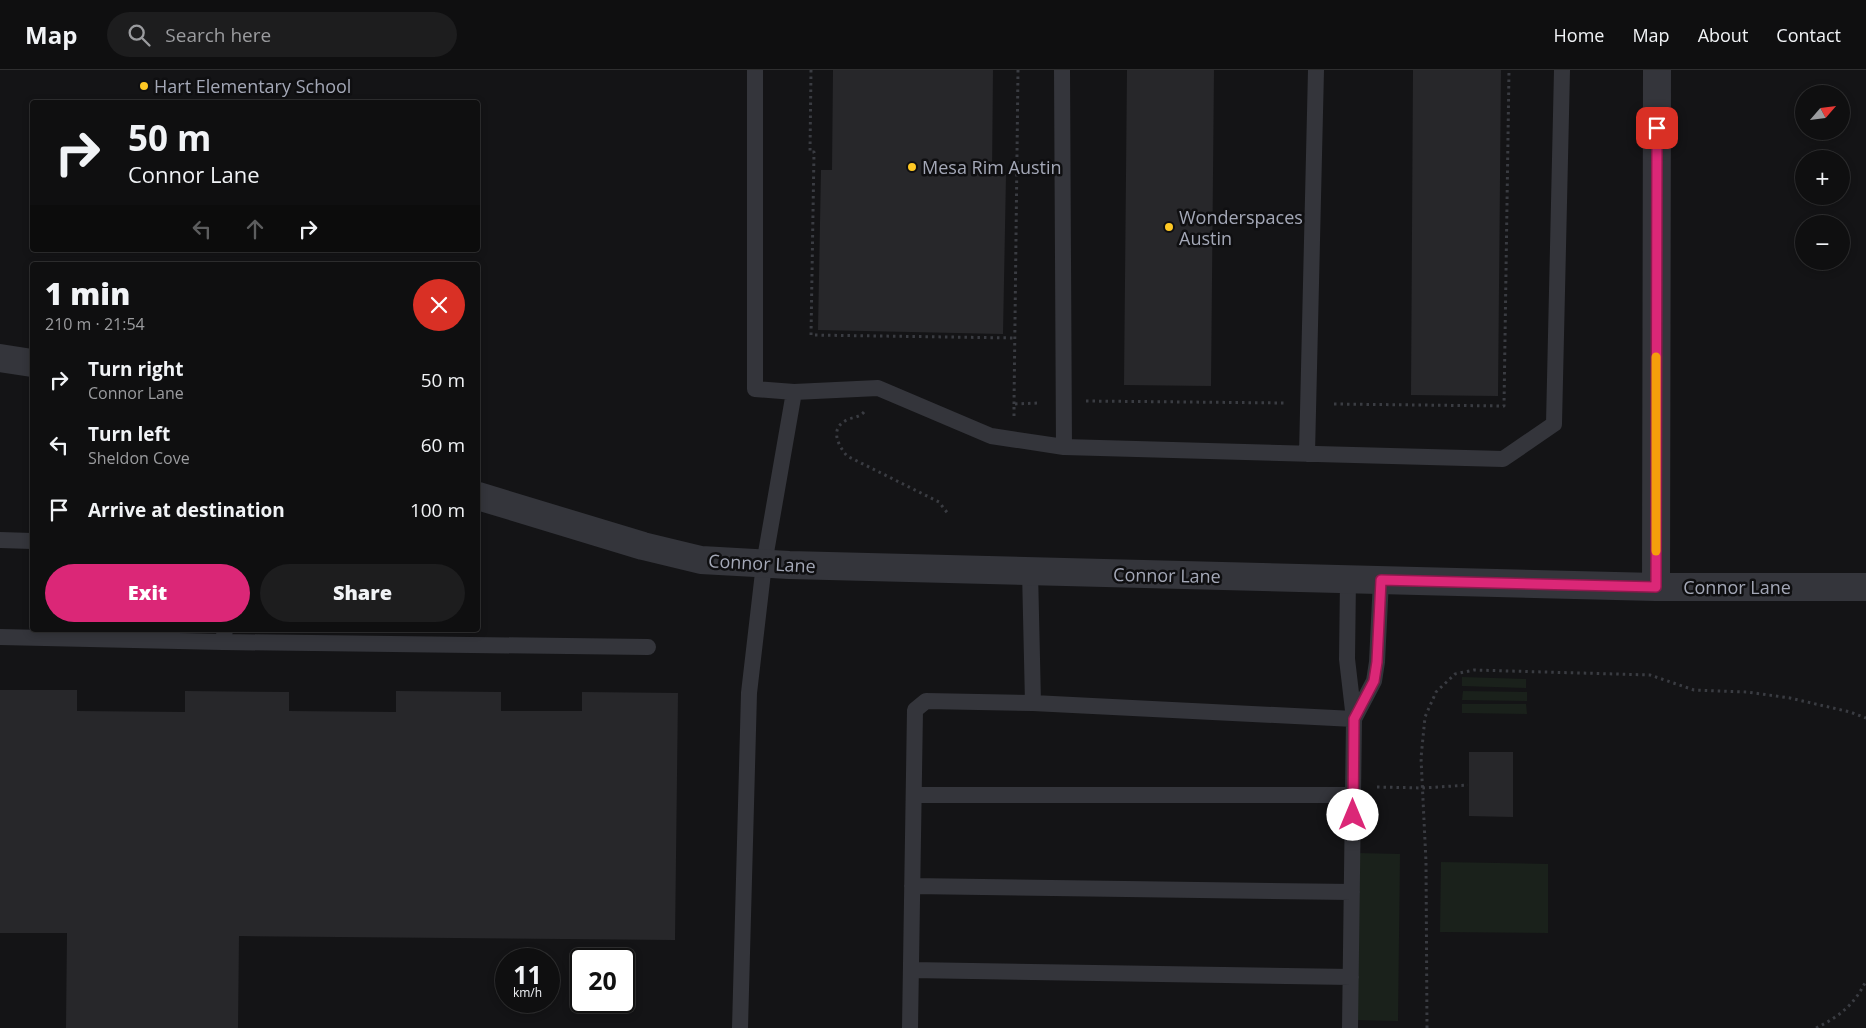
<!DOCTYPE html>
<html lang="en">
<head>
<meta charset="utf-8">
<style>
  body { margin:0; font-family:"Open Sans",sans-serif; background:#1d1d1e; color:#f1f3f6; height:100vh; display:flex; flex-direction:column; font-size:19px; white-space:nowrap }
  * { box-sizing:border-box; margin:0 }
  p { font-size:16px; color:#9b9c9f }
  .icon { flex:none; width:28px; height:28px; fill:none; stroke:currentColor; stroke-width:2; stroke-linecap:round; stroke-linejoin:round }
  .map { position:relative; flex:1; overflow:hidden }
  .side { position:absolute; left:30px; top:192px; width:450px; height:370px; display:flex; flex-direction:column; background:#0f0f10; border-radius:5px; box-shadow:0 2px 8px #0003,0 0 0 1px #2f2f30 }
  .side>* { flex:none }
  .hud { position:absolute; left:30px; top:30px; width:450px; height:152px; border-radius:5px; box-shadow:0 2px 8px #0003,0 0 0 1px #2f2f30; background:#0f0f10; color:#f1f3f6; overflow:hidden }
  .needle { width:32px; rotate:62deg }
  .fabs { position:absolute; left:1795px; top:15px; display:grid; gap:10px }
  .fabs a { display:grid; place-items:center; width:55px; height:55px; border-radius:50%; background:#0f0f10; box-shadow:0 2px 8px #0003,0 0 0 1px #2f2f30; font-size:25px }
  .speed { position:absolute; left:495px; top:878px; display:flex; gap:10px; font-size:25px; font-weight:700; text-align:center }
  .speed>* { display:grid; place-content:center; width:65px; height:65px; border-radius:50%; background:#0f0f10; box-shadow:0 2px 8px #0003,0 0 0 1px #2f2f30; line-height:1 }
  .speed small { font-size:12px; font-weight:400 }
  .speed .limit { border:2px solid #111; border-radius:8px; background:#fff; color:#111 }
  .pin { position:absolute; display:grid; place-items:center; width:42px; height:42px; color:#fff; margin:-21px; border-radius:10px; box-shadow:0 2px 8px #0006 }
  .me { position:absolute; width:55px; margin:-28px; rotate:0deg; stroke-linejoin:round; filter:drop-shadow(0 0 4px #0008) }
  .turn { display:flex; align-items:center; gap:18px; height:105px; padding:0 15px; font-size:22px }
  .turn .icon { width:65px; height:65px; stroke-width:2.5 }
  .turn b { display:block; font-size:35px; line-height:42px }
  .lanes { display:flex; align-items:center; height:48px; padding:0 15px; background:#0003; justify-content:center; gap:25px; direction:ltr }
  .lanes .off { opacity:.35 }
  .round { display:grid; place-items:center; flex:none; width:52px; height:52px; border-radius:26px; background:#1d1d1e }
  .overview { display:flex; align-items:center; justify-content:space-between; height:85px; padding:0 15px }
  h1 { font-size:30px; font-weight:800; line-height:38px }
  .primary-button { display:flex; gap:10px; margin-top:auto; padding:10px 15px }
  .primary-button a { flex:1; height:58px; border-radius:30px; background:#db2777; color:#fff; font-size:20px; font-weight:800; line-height:58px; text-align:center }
  .primary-button a+a { background:#1d1d1e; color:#f1f3f6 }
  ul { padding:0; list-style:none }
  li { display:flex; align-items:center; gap:15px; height:65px; padding:0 15px }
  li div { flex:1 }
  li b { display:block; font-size:19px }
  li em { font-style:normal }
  header { display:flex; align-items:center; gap:30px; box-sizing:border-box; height:70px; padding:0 25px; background:#0f0f10; border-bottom:1px solid #2f2f30 }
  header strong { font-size:24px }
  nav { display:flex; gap:28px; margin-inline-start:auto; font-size:18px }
  .search { width:350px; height:45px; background:#1d1d1e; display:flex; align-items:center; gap:12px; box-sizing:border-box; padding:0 18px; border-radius:28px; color:#9b9c9f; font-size:19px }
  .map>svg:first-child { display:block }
</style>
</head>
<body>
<header>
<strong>Map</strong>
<div class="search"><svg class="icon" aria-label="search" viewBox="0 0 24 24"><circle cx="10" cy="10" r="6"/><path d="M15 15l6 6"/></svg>Search here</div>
<nav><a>Home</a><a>Map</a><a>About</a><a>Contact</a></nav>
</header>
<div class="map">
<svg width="1866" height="958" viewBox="0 0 1866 958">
  <rect width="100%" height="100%" fill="#141416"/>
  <path fill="#1a211b" d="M1462,607L1526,609V618L1462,616Z
    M1463,621L1527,622V631L1462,630Z
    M1462,634H1526L1527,644L1462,643Z
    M1357,783L1400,784L1398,951L1355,950Z
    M1441,792L1548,794V863L1440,862Z"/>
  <path fill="#27272a" d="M833,0H993L992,105H1006L1003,264L818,260L821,100H832Z
    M1127,0H1214L1211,316L1124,315Z
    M1413,0H1501L1498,326L1411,325Z
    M0,620H77V641L185,642V621L289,622V641L396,642V621L501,622V641H582V622L678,623L675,870L239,866L238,958H66L67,863H0Z
    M1469,682H1513V747L1469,746Z"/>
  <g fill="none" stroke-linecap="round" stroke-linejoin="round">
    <path stroke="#3a3c42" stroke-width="3" stroke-dasharray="2.5 4" stroke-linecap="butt" d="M811,0L810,82H814L811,265L1015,268
      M1086,331L1285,333
      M1014,334L1018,0
      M1334,334L1504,336L1509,0
      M864,342C860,347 854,347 849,349C829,357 837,374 847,386L939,432L949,445
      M1014,346V334L1038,333
      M1377,717L1423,718L1468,715
      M1427,958L1426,792L1421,688L1425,647L1436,622L1455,604L1474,600L1650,605L1694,620L1747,622L1790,628L1850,642L1866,648
      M1816,958C1840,946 1854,935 1866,911"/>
    <path stroke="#34353b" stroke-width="16" d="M755,0V319L794,322
      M1062,0L1064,377L1503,389L1554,354L1562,0
      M1307,384L1316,0
      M0,470L32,471
      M1030,501L1033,633
      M1348,509L1347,589L1354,649
      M0,567L223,572L225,560
      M223,572L648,577
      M1354,649L1374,611L1377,592L1381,510
      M914,725H1353
      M912,816L1352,822
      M911,900L1351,907
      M740,958L749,623L764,494L794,322L878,318L991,366L1064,377
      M910,958L915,640L926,631L1033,633L1354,649L1350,958"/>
    <path stroke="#34353b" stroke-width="28" d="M0,288L32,293
      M478,426L643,476L701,490L789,495L1656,517H1866
      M1656,517L1657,0"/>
  </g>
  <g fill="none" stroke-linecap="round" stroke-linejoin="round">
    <g stroke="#8e194d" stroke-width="12">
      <path id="route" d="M1353,745L1354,649L1374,611L1377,592L1381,510L1656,517L1657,58"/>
    </g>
    <use href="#route" stroke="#db2777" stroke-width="9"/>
    <path stroke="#f59e0b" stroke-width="9" d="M1656,481V287"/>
  </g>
  <g fill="#fec824" stroke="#0f0f11" stroke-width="2">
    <circle cx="144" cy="16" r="5"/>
    <circle cx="912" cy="97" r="5"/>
    <circle cx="1169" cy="157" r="5"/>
  </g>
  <g text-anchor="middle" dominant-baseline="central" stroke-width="5" stroke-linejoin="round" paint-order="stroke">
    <g font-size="18" fill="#a4a8b7" stroke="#0f0f11" text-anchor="start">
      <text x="154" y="16">Hart Elementary School</text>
      <text x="922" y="97">Mesa Rim Austin</text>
      <text x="1179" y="147">Wonderspaces<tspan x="1179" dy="21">Austin</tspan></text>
    </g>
    <g font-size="18" fill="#a4a8b7" stroke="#0f0f11">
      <text transform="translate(762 493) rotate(3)">Connor Lane</text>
      <text transform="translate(1167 505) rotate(1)">Connor Lane</text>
      <text x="1737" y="517">Connor Lane</text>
    </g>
  </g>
</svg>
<div class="fabs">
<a><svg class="needle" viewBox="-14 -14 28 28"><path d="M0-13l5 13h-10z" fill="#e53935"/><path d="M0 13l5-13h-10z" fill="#9b9c9f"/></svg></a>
<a>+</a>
<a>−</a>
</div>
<div class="speed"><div>11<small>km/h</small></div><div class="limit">20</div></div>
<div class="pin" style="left:1657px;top:58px;background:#d93025"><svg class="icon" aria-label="arrive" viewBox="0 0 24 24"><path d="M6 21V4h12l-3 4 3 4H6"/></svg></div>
<svg class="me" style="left:1353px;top:745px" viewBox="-20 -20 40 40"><circle r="19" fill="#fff"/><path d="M0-13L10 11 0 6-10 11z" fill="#db2777"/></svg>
<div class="hud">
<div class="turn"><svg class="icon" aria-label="right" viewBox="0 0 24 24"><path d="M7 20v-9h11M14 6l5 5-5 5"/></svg><div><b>50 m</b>Connor Lane</div></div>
<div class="lanes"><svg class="icon off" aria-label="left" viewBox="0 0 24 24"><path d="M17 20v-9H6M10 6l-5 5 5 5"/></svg><svg class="icon off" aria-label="ahead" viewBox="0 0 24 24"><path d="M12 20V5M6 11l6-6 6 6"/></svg><svg class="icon" aria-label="right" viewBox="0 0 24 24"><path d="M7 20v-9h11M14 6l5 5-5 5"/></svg></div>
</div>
<section class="side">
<div class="overview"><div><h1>1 min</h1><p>210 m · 21:54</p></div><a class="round" style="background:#d93025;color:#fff"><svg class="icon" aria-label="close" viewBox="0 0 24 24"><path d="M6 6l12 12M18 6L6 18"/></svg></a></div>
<ul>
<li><svg class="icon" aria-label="right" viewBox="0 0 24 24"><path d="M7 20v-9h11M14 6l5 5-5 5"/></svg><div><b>Turn right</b><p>Connor Lane</p></div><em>50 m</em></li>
<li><svg class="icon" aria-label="left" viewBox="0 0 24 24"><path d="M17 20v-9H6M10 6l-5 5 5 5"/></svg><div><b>Turn left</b><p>Sheldon Cove</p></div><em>60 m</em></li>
<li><svg class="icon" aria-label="arrive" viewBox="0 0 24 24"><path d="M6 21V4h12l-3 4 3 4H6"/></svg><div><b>Arrive at destination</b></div><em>100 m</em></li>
</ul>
<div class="primary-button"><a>Exit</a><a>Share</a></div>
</section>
</div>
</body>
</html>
